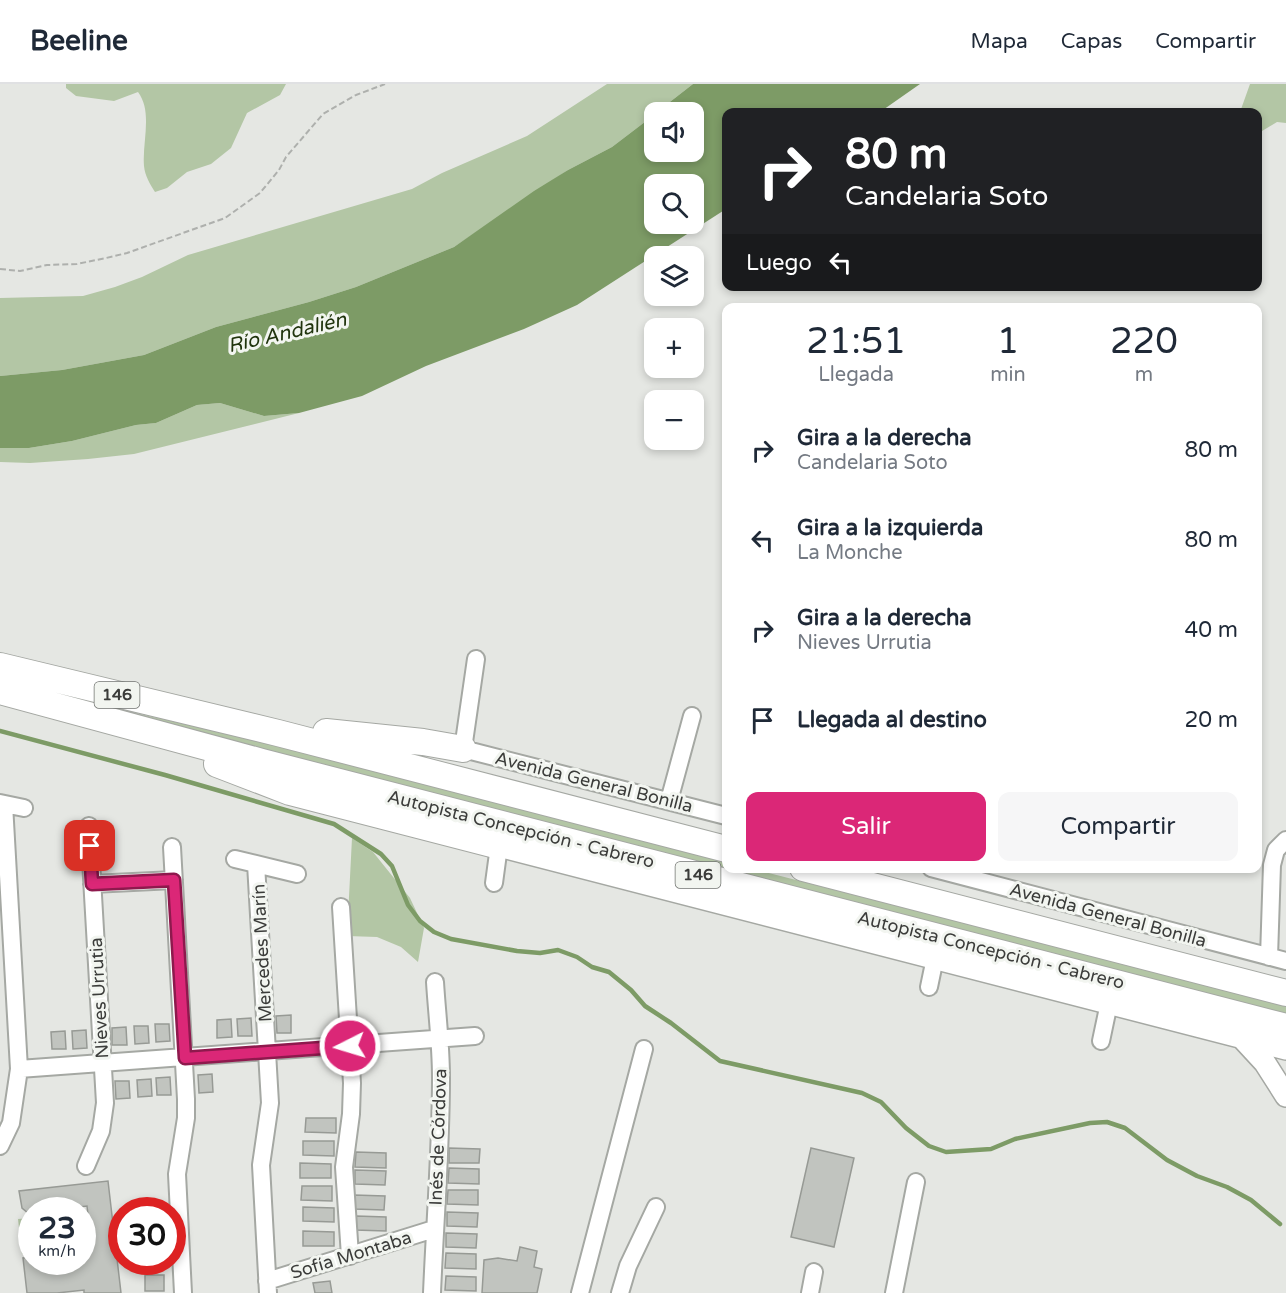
<!DOCTYPE html>
<html lang="es">
<head>
<meta charset="utf-8">
<style>
  body { margin:0; font-family:"Varela Round",sans-serif; background:#f6f6f7; color:#1f2937; height:100vh; display:flex; flex-direction:column; font-size:22px; white-space:nowrap }
  * { box-sizing:border-box; margin:0 }
  p { font-size:20px; color:#747a83 }
  .icon { flex:none; width:33px; height:33px; fill:none; stroke:currentColor; stroke-width:2; stroke-linecap:round; stroke-linejoin:round }
  .map { position:relative; flex:1; overflow:hidden }
  .sheet { position:absolute; left:722px; top:219px; width:540px; height:570px; display:flex; flex-direction:column; background:#fff; border-radius:12px; box-shadow:0 3px 9px #0003 }
  .sheet>* { flex:none }
  .banner { position:absolute; left:722px; top:24px; width:540px; height:183px; border-radius:12px; box-shadow:0 3px 9px #0003; background:#202124; color:#fff; overflow:hidden }
  .fabs { position:absolute; left:644px; top:18px; display:grid; gap:12px }
  .fabs a { display:grid; place-items:center; width:60px; height:60px; border-radius:12px; background:#fff; box-shadow:0 3px 9px #0003; font-size:30px }
  .speed { position:absolute; left:18px; top:1113px; display:flex; gap:12px; font-size:30px; font-weight:700; text-align:center }
  .speed>* { display:grid; place-content:center; width:78px; height:78px; border-radius:50%; background:#fff; box-shadow:0 3px 9px #0003; line-height:1 }
  .speed small { font-size:15px; font-weight:400 }
  .speed .limit { border:9px solid #d22; background:#fff; color:#111 }
  .pin { position:absolute; display:grid; place-items:center; width:51px; height:51px; color:#fff; margin:-26px; border-radius:12px; box-shadow:0 3px 9px #0006 }
  .me { position:absolute; width:66px; margin:-33px; rotate:265deg; stroke-linejoin:round; filter:drop-shadow(0 0 4px #0008) }
  .turn { display:flex; align-items:center; gap:21px; height:126px; padding:0 24px; font-size:27px }
  .turn .icon { width:78px; height:78px; stroke-width:2.5 }
  .turn b { display:block; font-size:42px; line-height:51px }
  .then { display:flex; align-items:center; height:57px; padding:0 24px; background:#0003; gap:12px; font-size:22px }
  .eta { display:flex; justify-content:space-evenly; align-items:center; height:102px; text-align:center }
  .eta b { font-size:36px; font-weight:600; line-height:42px }
  .primary-button { display:flex; gap:12px; margin-top:auto; padding:12px 24px }
  .primary-button a { flex:1; height:69px; border-radius:12px; background:#db2777; color:#fff; font-size:24px; font-weight:600; line-height:69px; text-align:center }
  .primary-button a+a { background:#f6f6f7; color:#1f2937 }
  ul { padding:0; list-style:none }
  li { display:flex; align-items:center; gap:18px; height:90px; padding:0 24px }
  li div { flex:1 }
  li b { display:block; font-size:22px }
  li em { font-style:normal }
  header { display:flex; align-items:center; gap:36px; box-sizing:border-box; height:84px; padding:0 30px; background:#fff; border-bottom:2px solid #e0e1e3 }
  header strong { font-size:28px }
  nav { display:flex; gap:33px; margin-inline-start:auto; font-size:21px }
  .map>svg:first-child { display:block }
</style>
</head>
<body>
<header>
<strong>Beeline</strong>
<nav><a>Mapa</a><a>Capas</a><a>Compartir</a></nav>
</header>
<div class="map">
<svg width="1286" height="1209" viewBox="0 0 1286 1209">
  <rect width="100%" height="100%" fill="#e5e7e3"/>
  <path fill="#b3c6a5" d="M66,0H286L280,11L247,29L231,64L211,80L187,88L167,104L155,108C150,100 145,92 144,82C142,58 153,28 138,8L114,17L76,12L66,4Z
    M607,0H693L657,28H654V31L612,63L568,86L454,163L356,203L309,218L216,243L144,271L62,286L0,292V214L83,212L115,203L142,193L188,171L412,105L442,89L527,52Z
    M1250,0H1286V39L1277,38L1257,50V28H1240Z
    M220,319L264,332L299,329L134,370L88,375L30,379L0,378V364H29L72,357L136,341L156,339L197,321Z
    M15,602L247,654L726,778V784L753,785L1286,922V933Z
    M352,754L373,768L410,814L424,844L418,878L401,863L377,853L347,852Z
    M31,1134V1169L22,1170L18,1135Z"/>
  <path fill="#7d9b66" fill-rule="evenodd" d="M693,0H920L880,28H726V125L577,221L524,245L426,282L362,312L299,329L264,332L220,319L197,321L156,339L136,341L72,357L29,364H0V292L62,286L144,271L216,243L309,218L356,203L454,163L534,107L568,86L612,63L654,31V68H693V28H657ZM693,100V140H654V100Z"/>
  <g fill="none" stroke-linecap="round" stroke-linejoin="round">
    <path stroke="#7d9b66" stroke-width="4.5" d="M0,647L165,691L334,740L381,770L392,782L408,821L420,837L434,848L451,855L517,867L540,869L558,866L577,873L592,883L609,888L631,906L645,922L671,939L720,977L862,1009L881,1018L906,1044L929,1062L946,1068L991,1065L1015,1055L1090,1039L1107,1038L1125,1044L1167,1076L1197,1092L1227,1103L1251,1116L1280,1140"/>
  </g>
  <path fill="#c1c4bf" stroke="#979a95" stroke-width="1.5" d="M291,931V949H277L276,932Z
    M251,934L252,952H238L237,935Z
    M231,935L232,953L217,954V936Z
    M155,940H169L170,957L156,958Z
    M134,942H148L149,959L135,960Z
    M126,943L127,961H112V944Z
    M86,946L87,964L73,965L72,947Z
    M65,947L66,965H52L51,948Z
    M212,990L213,1008L199,1009L198,991Z
    M170,993L171,1011H157L156,994Z
    M151,995L152,1012L138,1013L137,996Z
    M115,997H129L130,1014L116,1015Z
    M306,1034H336V1049L305,1048Z
    M303,1057H334V1072L303,1071Z
    M449,1064L480,1065L479,1079H449Z
    M811,1064L854,1074L834,1163L791,1153Z
    M356,1068L386,1069V1084L355,1083Z
    M300,1079L331,1080V1094H300Z
    M449,1084L479,1085V1100L448,1099Z
    M355,1086L386,1087L385,1101L355,1100Z
    M108,1097L121,1209H84V1206L57,1209H27L23,1174L32,1173V1178H82V1167L92,1166L87,1122L51,1126H32V1129H28L22,1124L19,1107Z
    M302,1102H332V1117L301,1116Z
    M448,1106H478V1121L447,1120Z
    M354,1111L385,1112L384,1126L354,1125Z
    M303,1123L334,1124V1138L303,1137Z
    M447,1128L478,1129L477,1143L447,1142Z
    M356,1132L386,1133V1147L355,1146Z
    M303,1147L334,1148V1162H303Z
    M446,1149L477,1150L476,1164L446,1163Z
    M520,1163L537,1167L534,1183L542,1185L537,1209H482L484,1176L498,1174L517,1177Z
    M446,1169L476,1170V1185L445,1184Z
    M145,1191H164V1207H145Z
    M446,1192L476,1193V1207L445,1206Z
    M330,1197L332,1209H315L313,1199Z"/>
  <g fill="none" stroke-linecap="round" stroke-linejoin="round">
    <g stroke="#a5a8a3" stroke-width="20">
      <path id="minor" d="M476,575L463,665L726,732
        M669,717L692,632
        M0,719L24,724
        M172,763L186,1015V1034L177,1090L183,1209
        M235,775L297,790
        M256,780L270,1019L261,1081L268,1209
        M931,784L1286,877
        M494,799L499,762
        M92,800L174,796
        M341,823L352,999L351,1030L344,1083L350,1172
        M1269,873L1272,781L1276,766L1286,756
        M929,903L935,874
        M1101,957L1109,919
        M19,985L475,952
        M0,1062L11,1039L19,985L4,720
        M86,1082L101,1047L105,1019L89,742
        M267,1197L434,1145
        M432,1209C435,1137 441,1065 441,994C441,961 437,930 435,898
        M580,1209L644,965
        M620,1209L628,1182L656,1123
        M810,1209L814,1188
        M894,1209L916,1098"/>
    </g>
    <g stroke="#a5a8a3" stroke-width="24">
      <path id="major" d="M499,762L1286,965
        M1241,953L1265,979L1286,1012"/>
    </g>
    <g stroke="#a5a8a3" stroke-width="28">
      <path id="highway" d="M0,582L278,649L726,765
        M0,607L262,678L1286,943
        M326,648L423,658L463,665
        M217,680L290,708L499,762
        M803,784L1286,909"/>
    </g>
    <path stroke="#aeb0ad" stroke-width="2" stroke-dasharray="6 3" stroke-linecap="butt" d="M0,185L20,187L47,181L77,180L106,174L127,169L225,134L260,109L279,86L286,73L323,30L356,11L385,0"/>
    <use href="#minor" stroke="#fff" stroke-width="16"/>
    <use href="#major" stroke="#fff" stroke-width="21"/>
    <use href="#highway" stroke="#fff" stroke-width="26"/>
  </g>
  <g fill="none" stroke-linecap="round" stroke-linejoin="round">
    <g stroke="#8e194d" stroke-width="15">
      <path id="route" d="M90,762L92,800L174,796L185,974L350,962"/>
    </g>
    <use href="#route" stroke="#db2777" stroke-width="10"/>
  </g>
  <g text-anchor="middle" dominant-baseline="central" stroke-width="6" stroke-linejoin="round" paint-order="stroke">
    <g fill="#f2f5f0" stroke="#727471" stroke-width="1.5">
      <rect x="94.5" y="598" width="45" height="26" rx="4.5"/>
      <rect x="675.5" y="778" width="45" height="26" rx="4.5"/>
    </g>
    <g font-size="16" font-weight="bold" fill="#3b3c3a">
      <text x="117" y="611">146</text>
      <text x="698" y="791">146</text>
    </g>
    <g font-size="18" fill="#3b3c3a" stroke="#f2f5f0">
      <text transform="translate(594 698) rotate(14)">Avenida General Bonilla</text>
      <text transform="translate(521 745) rotate(14)">Autopista Concepción - Cabrero</text>
      <text transform="translate(1108 831) rotate(15)">Avenida General Bonilla</text>
      <text transform="translate(991 866) rotate(14)">Autopista Concepción - Cabrero</text>
      <text transform="translate(262 869) rotate(-93)">Mercedes Marín</text>
      <text transform="translate(99 914) rotate(-93)">Nieves Urrutia</text>
      <text transform="translate(438 1053) rotate(-88)">Inés de Córdova</text>
      <text transform="translate(351 1171) rotate(-17)">Sofía Montaba</text>
    </g>
    <g font-size="20" font-style="italic" fill="#20340d" stroke="#f2f5f0">
      <text transform="translate(287 249) rotate(-13)">Río Andalién</text>
    </g>
  </g>
</svg>
<div class="fabs">
<a><svg class="icon" aria-label="sound" viewBox="0 0 24 24"><path d="M4 9h4l5-4v14l-5-4H4zM17 9q2 3 0 6"/></svg></a>
<a><svg class="icon" aria-label="search" viewBox="0 0 24 24"><circle cx="10" cy="10" r="6"/><path d="M15 15l6 6"/></svg></a>
<a><svg class="icon" aria-label="layers" viewBox="0 0 24 24"><path d="M12 4l9 5-9 5-9-5zM3 14l9 5 9-5"/></svg></a>
<a>+</a>
<a>−</a>
</div>
<div class="speed"><div>23<small>km/h</small></div><div class="limit">30</div></div>
<div class="pin" style="left:90px;top:762px;background:#d93025"><svg class="icon" aria-label="arrive" viewBox="0 0 24 24"><path d="M6 21V4h12l-3 4 3 4H6"/></svg></div>
<svg class="me" style="left:350px;top:962px" viewBox="-20 -20 40 40"><circle r="17" fill="#db2777" stroke="#fff" stroke-width="3"/><path d="M0-11L8 9 0 5-8 9z" fill="#fff"/></svg>
<div class="banner">
<div class="turn"><svg class="icon" aria-label="right" viewBox="0 0 24 24"><path d="M7 20v-9h11M14 6l5 5-5 5"/></svg><div><b>80 m</b>Candelaria Soto</div></div>
<div class="then">Luego<svg class="icon" aria-label="left" viewBox="0 0 24 24"><path d="M17 20v-9H6M10 6l-5 5 5 5"/></svg></div>
</div>
<section class="sheet">
<div class="eta">
<div><b>21:51</b><p>Llegada</p></div>
<div><b>1</b><p>min</p></div>
<div><b>220</b><p>m</p></div>
</div>
<ul>
<li><svg class="icon" aria-label="right" viewBox="0 0 24 24"><path d="M7 20v-9h11M14 6l5 5-5 5"/></svg><div><b>Gira a la derecha</b><p>Candelaria Soto</p></div><em>80 m</em></li>
<li><svg class="icon" aria-label="left" viewBox="0 0 24 24"><path d="M17 20v-9H6M10 6l-5 5 5 5"/></svg><div><b>Gira a la izquierda</b><p>La Monche</p></div><em>80 m</em></li>
<li><svg class="icon" aria-label="right" viewBox="0 0 24 24"><path d="M7 20v-9h11M14 6l5 5-5 5"/></svg><div><b>Gira a la derecha</b><p>Nieves Urrutia</p></div><em>40 m</em></li>
<li><svg class="icon" aria-label="arrive" viewBox="0 0 24 24"><path d="M6 21V4h12l-3 4 3 4H6"/></svg><div><b>Llegada al destino</b></div><em>20 m</em></li>
</ul>
<div class="primary-button"><a>Salir</a><a>Compartir</a></div>
</section>
</div>
</body>
</html>
